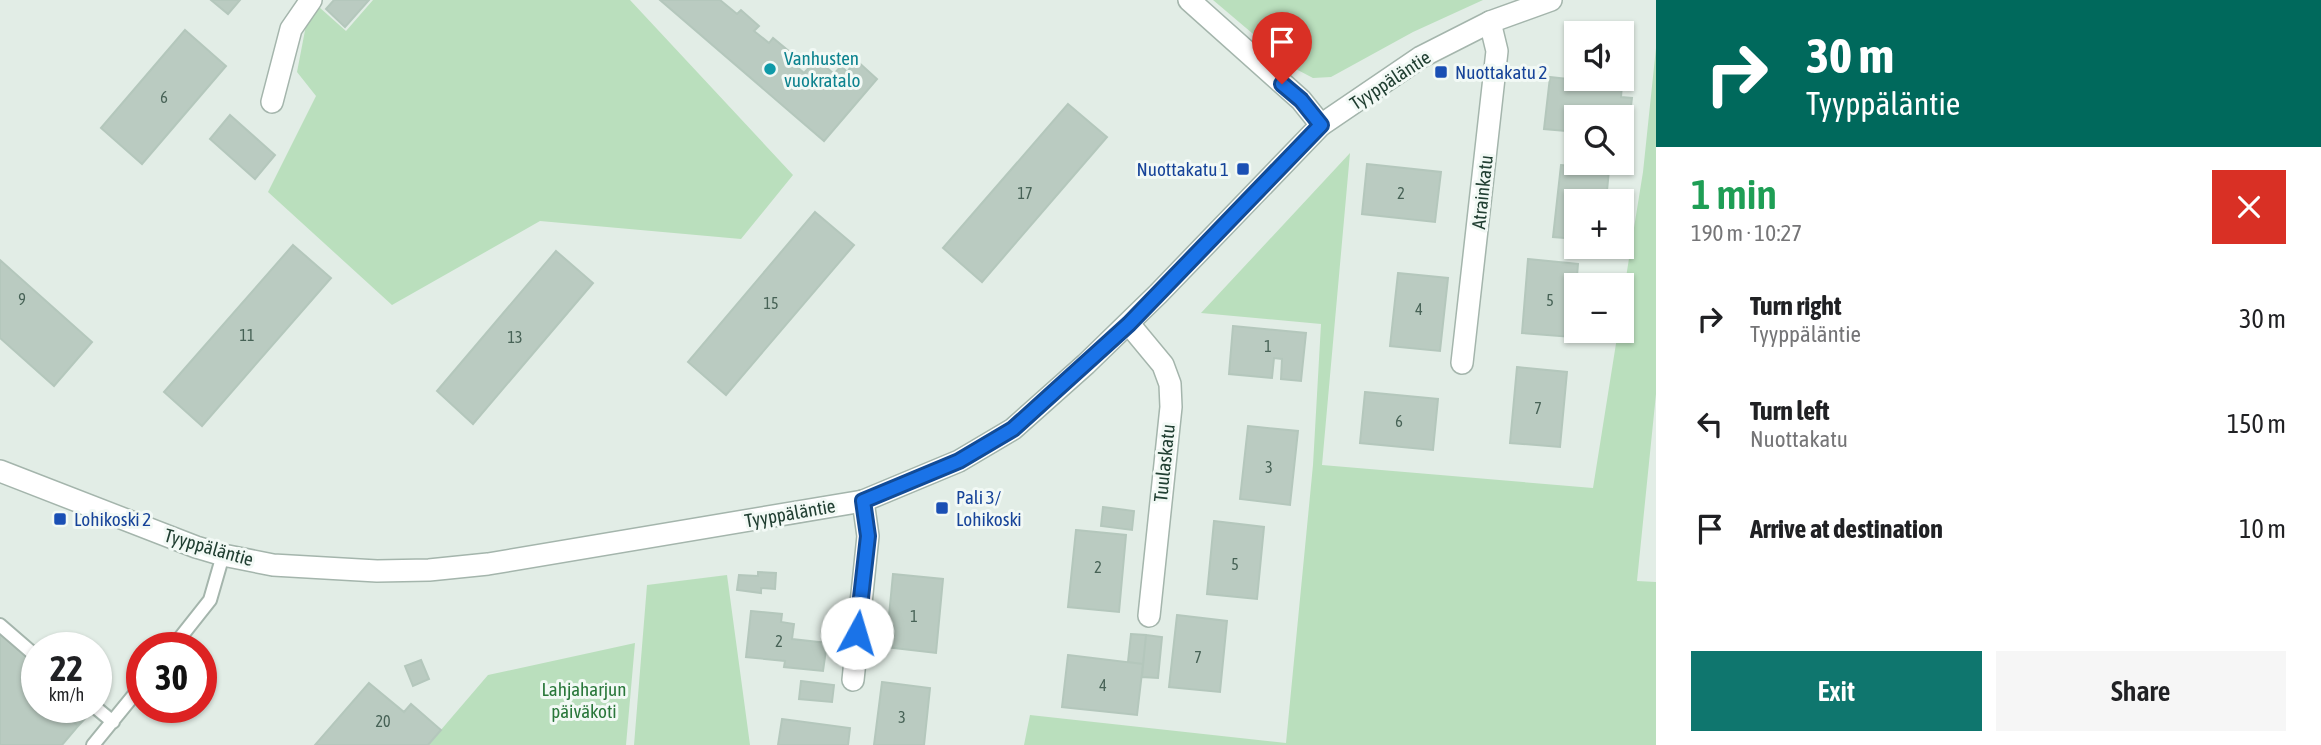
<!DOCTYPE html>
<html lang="en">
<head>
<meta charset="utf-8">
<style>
  body { margin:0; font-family:"Asap Condensed",sans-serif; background:#f6f6f6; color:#202124; height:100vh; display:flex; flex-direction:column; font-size:26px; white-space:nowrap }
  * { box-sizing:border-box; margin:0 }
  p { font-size:23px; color:#757577 }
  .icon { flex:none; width:38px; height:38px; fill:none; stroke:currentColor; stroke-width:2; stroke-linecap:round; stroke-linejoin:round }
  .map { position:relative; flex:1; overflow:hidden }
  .side { display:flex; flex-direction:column; background:#fff; width:665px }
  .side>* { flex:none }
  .banner { background:#00695c; color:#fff; overflow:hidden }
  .buttons { position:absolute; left:1564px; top:21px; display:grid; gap:14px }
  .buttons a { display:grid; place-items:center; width:70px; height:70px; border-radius:0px; background:#fff; box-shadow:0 2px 5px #0004; font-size:35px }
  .speed { position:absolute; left:21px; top:632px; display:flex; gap:14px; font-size:35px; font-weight:700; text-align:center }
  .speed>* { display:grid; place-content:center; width:91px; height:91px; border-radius:50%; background:#fff; box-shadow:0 2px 5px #0004; line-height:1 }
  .speed small { font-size:18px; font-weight:400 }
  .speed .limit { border:10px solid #d22; background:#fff; color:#111 }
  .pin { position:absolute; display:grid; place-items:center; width:60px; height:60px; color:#fff; margin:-72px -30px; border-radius:50% 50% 50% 0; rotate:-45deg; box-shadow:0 0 7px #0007 }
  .pin .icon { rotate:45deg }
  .me { position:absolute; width:77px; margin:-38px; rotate:6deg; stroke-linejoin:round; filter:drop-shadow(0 0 5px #0008) }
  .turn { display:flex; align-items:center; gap:24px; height:147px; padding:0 35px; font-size:32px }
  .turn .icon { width:91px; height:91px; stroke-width:2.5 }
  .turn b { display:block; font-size:49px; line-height:60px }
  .round { display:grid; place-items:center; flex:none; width:74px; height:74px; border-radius:0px; background:#f6f6f6 }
  .summary { display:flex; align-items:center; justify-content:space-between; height:119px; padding:0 35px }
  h1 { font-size:42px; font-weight:600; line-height:52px; color:#1e9e55 }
  .action { display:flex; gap:14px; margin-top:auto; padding:14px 35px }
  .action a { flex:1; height:80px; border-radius:0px; background:#0f766e; color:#fff; font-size:28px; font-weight:600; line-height:80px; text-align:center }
  .action a+a { background:#f6f6f6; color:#202124 }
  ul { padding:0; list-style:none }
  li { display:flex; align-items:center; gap:21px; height:105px; padding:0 35px }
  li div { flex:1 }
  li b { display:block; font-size:26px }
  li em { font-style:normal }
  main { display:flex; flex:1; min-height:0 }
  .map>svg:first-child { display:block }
</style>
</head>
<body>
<main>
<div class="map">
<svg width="1656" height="745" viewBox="0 0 1656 745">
  <rect width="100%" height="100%" fill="#e2ede6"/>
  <path fill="#badfbd" d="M373,0H630L793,175L741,239L540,221L392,305L268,192L316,96L297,72L307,20L319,7L346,31Z
    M1213,0H1483L1413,32L1331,77L1313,78L1292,67Z
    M1656,48V394L1637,581L1656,582V745H1024L1030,715L1286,743L1313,465L1321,324L1201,313L1350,153L1322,465L1593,488L1618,331H1622V302L1643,172Z
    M727,575L750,745H634L647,585Z
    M635,643L626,745H428L488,675Z"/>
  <path fill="#bacbc1" stroke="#b4c7bc" stroke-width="2" d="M211,0H240L228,14Z
    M334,0H369L345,27L326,9Z
    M660,0H720L737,14L741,10L759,26L754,31L769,43L773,38L791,53L787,58L804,73L817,59L834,74L841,66L847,72L856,60L877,79L824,141Z
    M185,30L226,66L142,164L101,128Z
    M1550,77L1622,85L1621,97L1632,98L1629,122L1622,121V117H1577V132L1544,129Z
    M1068,104L1107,137L982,282L943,248Z
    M230,115L275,155L255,179L210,139Z
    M1367,164L1441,172L1435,222L1362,214Z
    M1561,165L1609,170L1606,201H1577V239L1553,237Z
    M815,212L854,245L726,395L688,362Z
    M293,245L331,278L202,426L164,392Z
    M556,251L593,283L473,424L437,391Z
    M1528,259L1578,264L1572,337L1522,333Z
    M0,260L92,342L54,386L0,338Z
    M1398,273L1448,278L1440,351L1390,346Z
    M1233,326L1306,333L1301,381L1281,379L1282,359L1274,358L1272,378L1229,374Z
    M1517,367L1567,372L1560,447L1510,443Z
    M1365,392L1438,399L1433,450L1360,443Z
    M1248,426L1298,431L1290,505L1240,499Z
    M1103,507L1134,511L1132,530L1101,526Z
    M1214,521L1264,527L1257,599L1207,594Z
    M1076,530L1126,535L1119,612L1068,607Z
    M758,572L776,573L775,589L761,588V593L737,590L739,575L758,576Z
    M893,574L943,579L936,653L886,647Z
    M751,611L782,614L781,622L794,624L792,639L827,643L823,671L784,667L785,661L746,657Z
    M1177,615L1227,621L1220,692L1169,687Z
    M0,634L37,665V707H56L78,726L62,745H0Z
    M1131,634L1146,635L1143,664L1128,662Z
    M1146,635L1162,637L1158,678L1142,677Z
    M1068,655L1143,664L1137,715L1062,707Z
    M421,660L429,679L413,686L405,666Z
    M801,681L834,685L832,702L799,699Z
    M882,682L930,688L924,745H874Z
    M369,683L404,712L411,704L441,730L428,745H315Z
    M56,707H85L91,712L78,726Z
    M782,719L850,728L848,745H778Z"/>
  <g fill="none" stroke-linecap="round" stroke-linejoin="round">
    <g stroke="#a4b5ac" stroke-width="16">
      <path id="service" d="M0,625L37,657
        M172,648L210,600L223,555
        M95,707L113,722
        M93,745L142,685"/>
    </g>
    <g stroke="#a4b5ac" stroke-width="24">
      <path id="minor" d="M1189,0L1301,100L1321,125
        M272,102L291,29L311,0
        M1129,324L1163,365L1170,384L1171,407L1149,616
        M1462,363L1497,51L1490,22
        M853,680L868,536L863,501"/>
    </g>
    <g stroke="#a4b5ac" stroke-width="24">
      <path id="tertiary" d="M0,471L196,547L223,555L273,565L377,571L429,570L488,564L863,501L959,461L1013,429L1086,364L1158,294L1321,125L1421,57L1490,22L1551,0"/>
    </g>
    <use href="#service" stroke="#fff" stroke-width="12"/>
    <use href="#minor" stroke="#fff" stroke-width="21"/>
    <use href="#tertiary" stroke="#fff" stroke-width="21"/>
  </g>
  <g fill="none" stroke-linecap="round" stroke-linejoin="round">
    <g stroke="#114b97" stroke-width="18">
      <path id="route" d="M857,633L868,536L863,501L959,461L1013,429L1129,324L1321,125L1301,100L1282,84"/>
    </g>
    <use href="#route" stroke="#1a73e8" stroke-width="12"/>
  </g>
  <circle fill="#0f9aa8" stroke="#f2f9f5" stroke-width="2.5" cx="770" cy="69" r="7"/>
  <g fill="#1a4fb4" stroke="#f2f9f5" stroke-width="2.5">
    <rect x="1434" y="65" width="14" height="14" rx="3.5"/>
    <rect x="1236" y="162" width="14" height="14" rx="3.5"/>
    <rect x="935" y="501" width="14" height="14" rx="3.5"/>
    <rect x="53" y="512" width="14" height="14" rx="3.5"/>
  </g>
  <g text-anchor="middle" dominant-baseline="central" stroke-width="6" stroke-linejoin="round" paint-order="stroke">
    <g font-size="16" fill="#476256">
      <text x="164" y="97">6</text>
      <text x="1025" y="193">17</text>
      <text x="1401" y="193">2</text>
      <text x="22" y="299">9</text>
      <text x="1550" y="300">5</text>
      <text x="771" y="303">15</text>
      <text x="1419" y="309">4</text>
      <text x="247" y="335">11</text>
      <text x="515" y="337">13</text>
      <text x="1268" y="346">1</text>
      <text x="1538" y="408">7</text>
      <text x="1399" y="421">6</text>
      <text x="1269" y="467">3</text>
      <text x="1235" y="564">5</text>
      <text x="1098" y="567">2</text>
      <text x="914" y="616">1</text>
      <text x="779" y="641">2</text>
      <text x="1198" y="657">7</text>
      <text x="1103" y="685">4</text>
      <text x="902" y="717">3</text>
      <text x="383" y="721">20</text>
    </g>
    <g font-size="19" fill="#0d838f" stroke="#f2f9f5" text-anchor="start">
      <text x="784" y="58">Vanhusten<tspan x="784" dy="22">vuokratalo</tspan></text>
    </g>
    <g font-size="19" fill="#164399" stroke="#f2f9f5" text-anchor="start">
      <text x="1455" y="72">Nuottakatu 2</text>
      <text x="1229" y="169" text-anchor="end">Nuottakatu 1</text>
      <text x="956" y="497">Pali 3/<tspan x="956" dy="22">Lohikoski</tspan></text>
      <text x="74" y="519">Lohikoski 2</text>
    </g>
    <g font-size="19" fill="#213f32" stroke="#f2f9f5">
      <text transform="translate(1390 80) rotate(-33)">Tyyppäläntie</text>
      <text transform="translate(1482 192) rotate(-84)">Atrainkatu</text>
      <text transform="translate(1164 463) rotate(-84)">Tuulaskatu</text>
      <text transform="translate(790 513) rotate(-10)">Tyyppäläntie</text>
      <text transform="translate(209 547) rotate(16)">Tyyppäläntie</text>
    </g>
    <g font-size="19" fill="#29773a" stroke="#f2f9f5">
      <text x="584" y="689">Lahjaharjun<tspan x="584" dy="22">päiväkoti</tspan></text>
    </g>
  </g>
</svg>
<div class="buttons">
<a><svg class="icon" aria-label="sound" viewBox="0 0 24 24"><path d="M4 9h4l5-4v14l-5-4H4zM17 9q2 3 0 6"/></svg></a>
<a><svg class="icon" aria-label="search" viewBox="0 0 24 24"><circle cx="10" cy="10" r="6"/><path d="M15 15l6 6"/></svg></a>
<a>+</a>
<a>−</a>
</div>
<div class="speed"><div>22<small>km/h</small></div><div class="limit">30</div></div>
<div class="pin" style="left:1282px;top:84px;background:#d93025"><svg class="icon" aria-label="arrive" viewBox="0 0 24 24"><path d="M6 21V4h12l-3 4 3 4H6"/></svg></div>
<svg class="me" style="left:857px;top:633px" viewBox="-20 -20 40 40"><circle r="19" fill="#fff"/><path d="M0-13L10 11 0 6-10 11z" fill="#1a73e8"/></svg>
</div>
<section class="side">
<div class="banner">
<div class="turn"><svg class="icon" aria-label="right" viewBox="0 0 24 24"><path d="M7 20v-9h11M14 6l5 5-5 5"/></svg><div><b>30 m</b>Tyyppäläntie</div></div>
</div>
<div class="summary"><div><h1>1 min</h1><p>190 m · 10:27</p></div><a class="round" style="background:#d93025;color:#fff"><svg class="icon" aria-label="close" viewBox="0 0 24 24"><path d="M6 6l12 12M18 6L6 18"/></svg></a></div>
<ul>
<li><svg class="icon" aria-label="right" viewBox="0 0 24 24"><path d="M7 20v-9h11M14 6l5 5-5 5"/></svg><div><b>Turn right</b><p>Tyyppäläntie</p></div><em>30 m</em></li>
<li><svg class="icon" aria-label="left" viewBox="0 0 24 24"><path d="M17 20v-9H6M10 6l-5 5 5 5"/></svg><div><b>Turn left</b><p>Nuottakatu</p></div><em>150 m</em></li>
<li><svg class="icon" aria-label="arrive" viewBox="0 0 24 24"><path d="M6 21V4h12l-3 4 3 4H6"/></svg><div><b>Arrive at destination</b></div><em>10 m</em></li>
</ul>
<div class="action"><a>Exit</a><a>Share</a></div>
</section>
</main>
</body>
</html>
